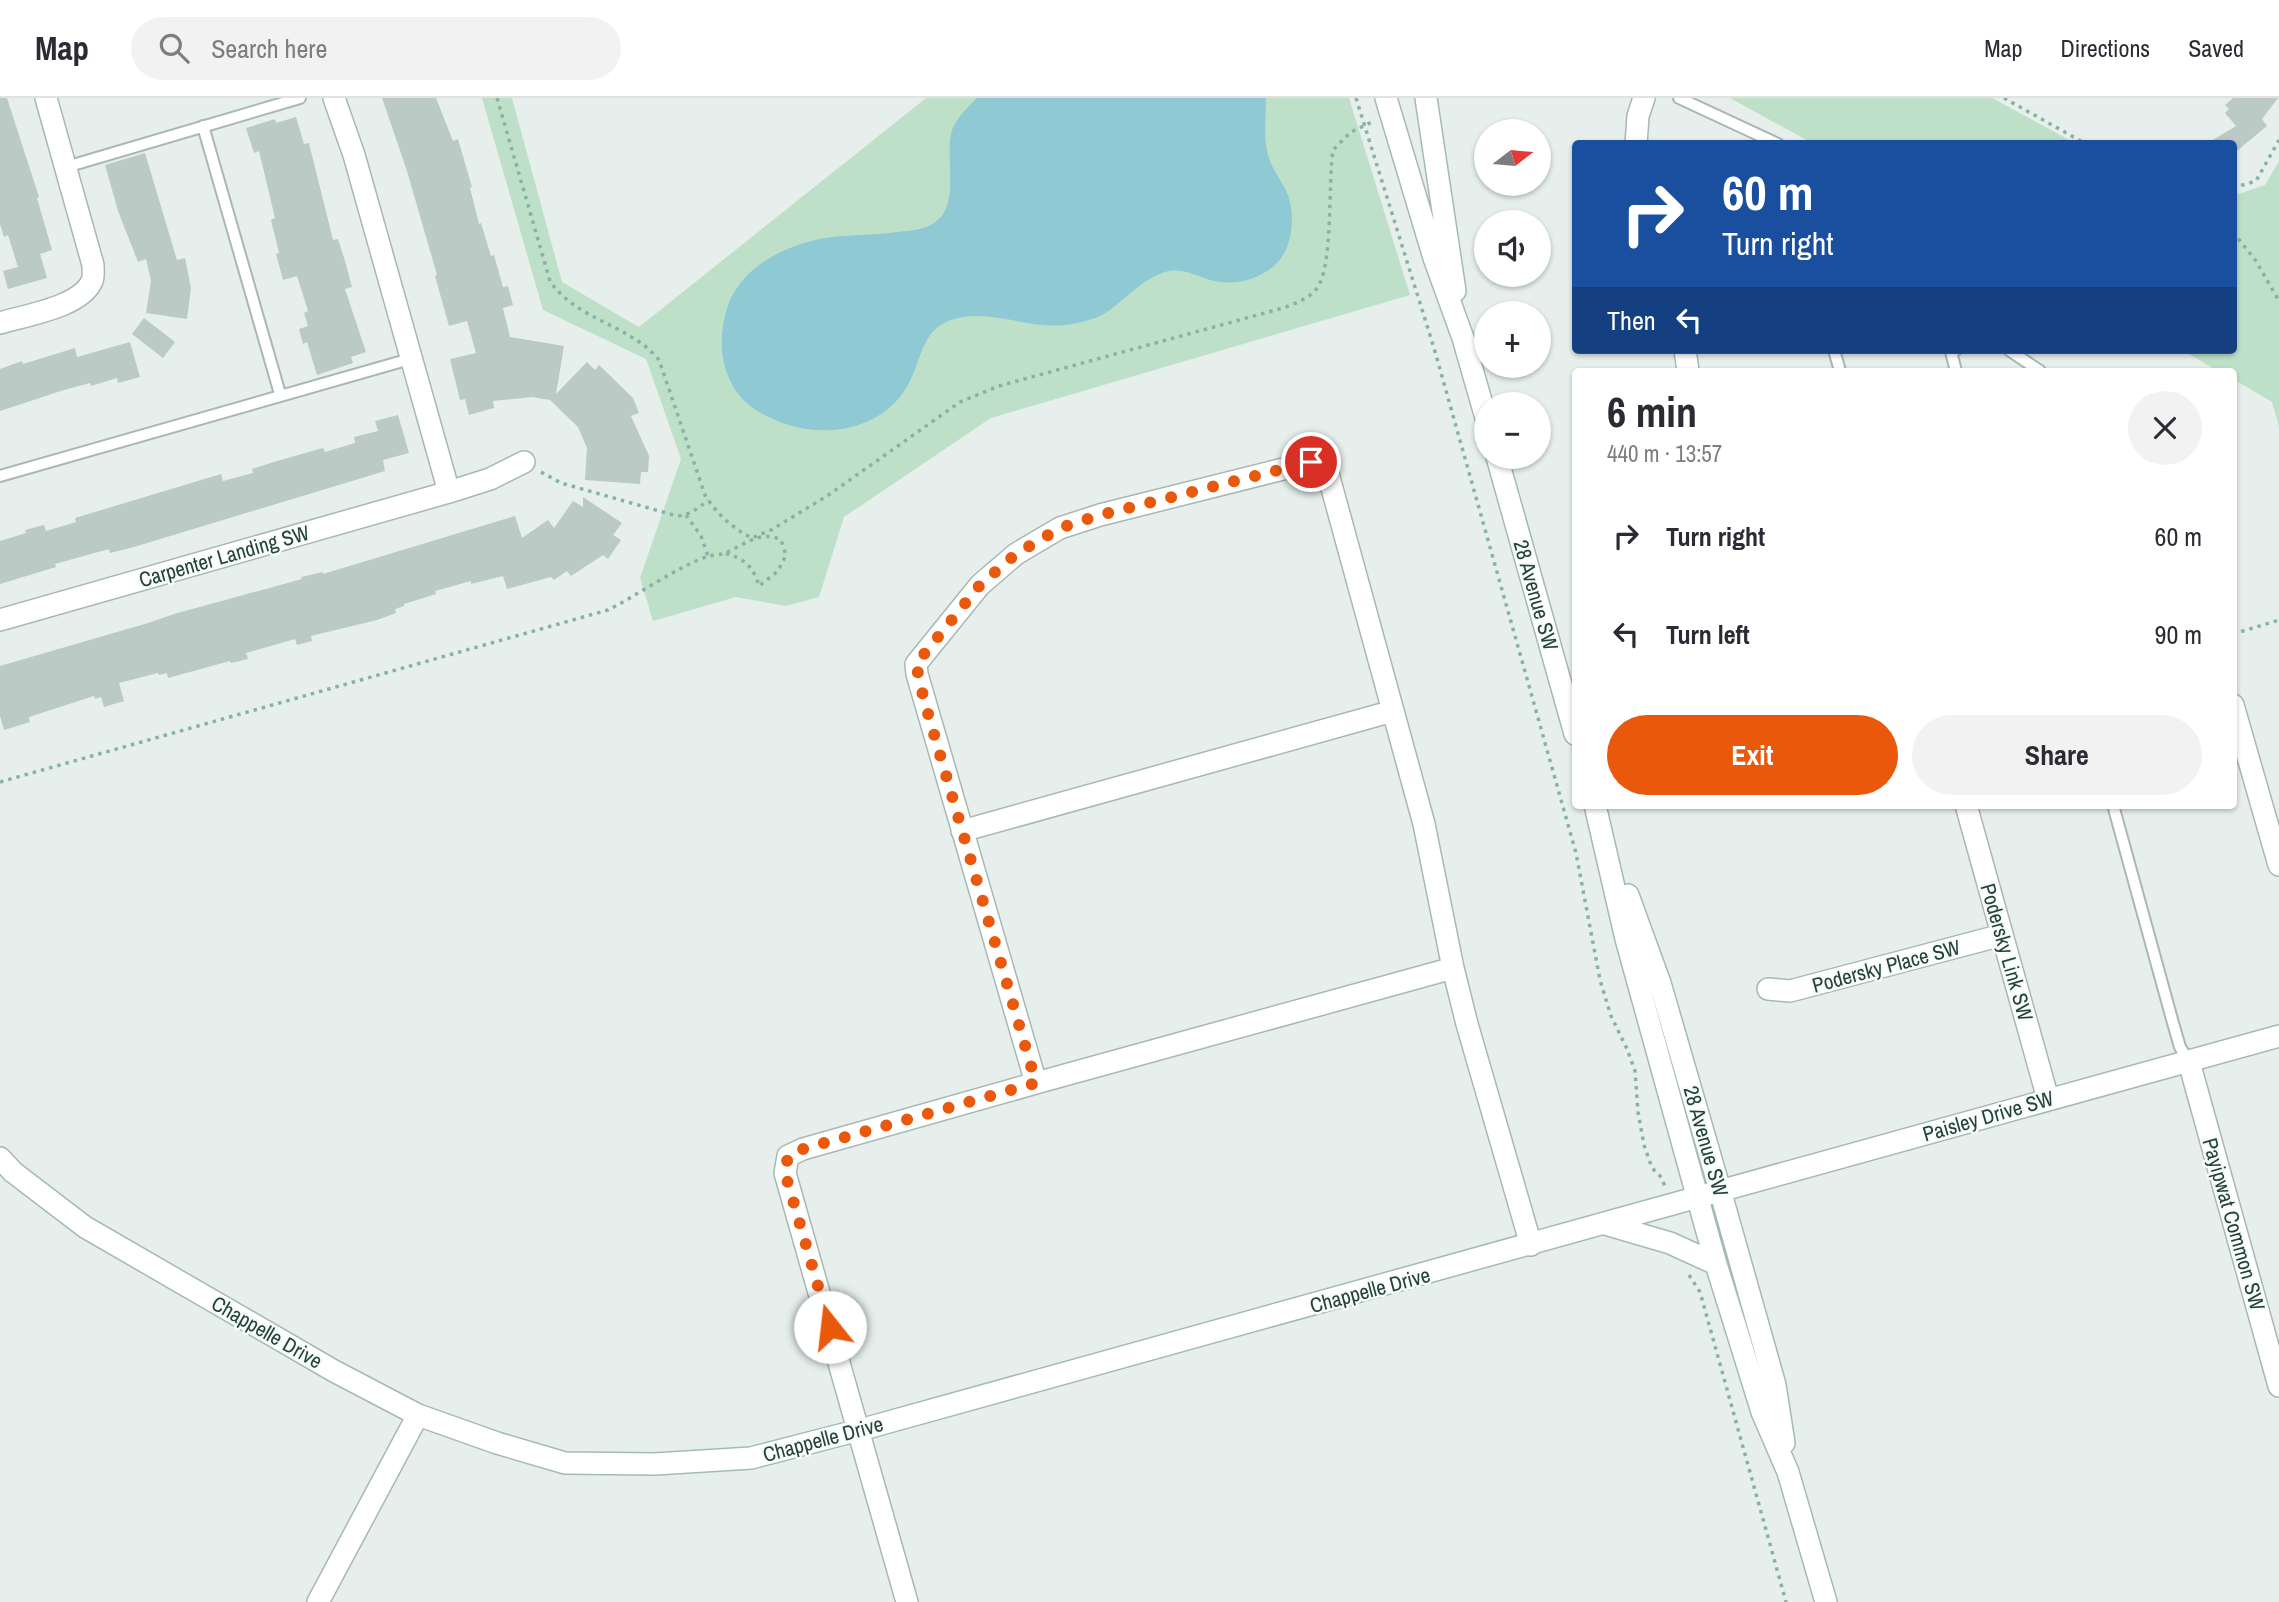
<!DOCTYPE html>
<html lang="en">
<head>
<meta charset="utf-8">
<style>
  body { margin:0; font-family:"Archivo Narrow",sans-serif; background:#f2f2f3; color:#2b2b33; height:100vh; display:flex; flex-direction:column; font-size:26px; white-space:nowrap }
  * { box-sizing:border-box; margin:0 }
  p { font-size:23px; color:#7c7c81 }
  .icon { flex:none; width:38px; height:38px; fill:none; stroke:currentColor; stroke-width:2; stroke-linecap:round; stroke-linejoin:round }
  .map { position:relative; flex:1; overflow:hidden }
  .panel { position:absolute; left:1572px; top:270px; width:665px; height:441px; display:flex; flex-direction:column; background:#fff; border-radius:7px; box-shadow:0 2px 5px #0004 }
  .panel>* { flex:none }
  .banner { position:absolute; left:1572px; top:42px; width:665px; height:214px; border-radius:7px; box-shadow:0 2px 5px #0004; background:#1a4fa0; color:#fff; overflow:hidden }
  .needle { width:46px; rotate:74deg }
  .fabs { position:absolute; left:1474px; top:21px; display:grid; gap:14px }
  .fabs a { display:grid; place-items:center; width:77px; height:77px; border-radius:50%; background:#fff; box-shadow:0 2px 5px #0004; font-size:35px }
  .pin { position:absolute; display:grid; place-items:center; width:60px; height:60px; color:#fff; margin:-30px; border:4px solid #fff; border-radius:50%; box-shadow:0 2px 7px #0007 }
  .me { position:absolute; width:77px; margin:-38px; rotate:344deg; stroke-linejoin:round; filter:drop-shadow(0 0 5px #0008) }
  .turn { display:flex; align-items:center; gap:24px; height:147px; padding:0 35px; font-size:32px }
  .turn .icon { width:91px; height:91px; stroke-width:2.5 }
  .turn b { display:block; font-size:49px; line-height:60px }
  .then { display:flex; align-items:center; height:66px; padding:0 35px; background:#0003; gap:14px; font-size:26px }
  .round { display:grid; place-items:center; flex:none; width:74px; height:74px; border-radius:37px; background:#f2f2f3 }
  .summary { display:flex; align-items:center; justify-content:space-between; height:119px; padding:0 35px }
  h1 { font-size:42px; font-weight:800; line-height:52px }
  .button { display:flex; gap:14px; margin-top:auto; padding:14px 35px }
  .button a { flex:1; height:80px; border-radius:42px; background:#ea580c; color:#fff; font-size:28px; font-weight:800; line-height:80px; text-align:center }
  .button a+a { background:#f2f2f3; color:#2b2b33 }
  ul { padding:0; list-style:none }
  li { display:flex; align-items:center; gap:21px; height:98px; padding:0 35px }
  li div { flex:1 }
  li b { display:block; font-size:26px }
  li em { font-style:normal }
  header { display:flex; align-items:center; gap:42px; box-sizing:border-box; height:98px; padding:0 35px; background:#fff; border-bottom:2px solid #e1e1e2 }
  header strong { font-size:33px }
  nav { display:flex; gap:38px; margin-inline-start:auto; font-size:24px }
  .search { width:490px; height:63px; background:#f2f2f3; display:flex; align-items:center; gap:18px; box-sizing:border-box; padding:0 24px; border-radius:38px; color:#7c7c81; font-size:26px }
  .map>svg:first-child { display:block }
</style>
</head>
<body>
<header>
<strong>Map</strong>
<div class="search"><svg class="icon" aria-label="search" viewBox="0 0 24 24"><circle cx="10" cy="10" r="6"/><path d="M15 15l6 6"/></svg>Search here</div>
<nav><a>Map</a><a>Directions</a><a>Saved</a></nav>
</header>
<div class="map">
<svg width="2279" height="1504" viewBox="0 0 2279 1504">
  <rect width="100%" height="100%" fill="#e6efeb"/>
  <path fill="#bfe0c8" d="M482,0H512L562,184L639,229L926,0H1349L1410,197L991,320L844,419L819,499L786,508L736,499L653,523L640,480L681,361L646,261L543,212Z
    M1730,0H1992L2075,45H1812Z
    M2279,63V328L2272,304L2233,281V273H2218L2182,252H2233V98L2265,87Z"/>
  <path fill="#8ec9d4" d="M977,0H1266C1266,19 1263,38 1268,57C1272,72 1282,83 1288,97C1295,116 1293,148 1278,164C1264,179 1241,187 1220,184C1201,182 1186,168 1165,174C1142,181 1126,201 1107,214C1094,222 1080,225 1065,227C1032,231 997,214 963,219C923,225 924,254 910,283C888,328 834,341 789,327C767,320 744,309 733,288C720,265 719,239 726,214C736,174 777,151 815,142C841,136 871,138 897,134C913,132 927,132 939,121C958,103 946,61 951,36C954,22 967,10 977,0Z"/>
  <path fill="#bbcac4" d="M0,0H7L39,99L37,100L52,152L40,156L47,180L8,191L3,173L18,169L8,137L4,139L0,126Z
    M382,0H436L453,43L458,41L472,89L470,90L479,126L481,125L491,158L494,157L503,189L508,188L513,207L503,210L510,239L564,248L556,296L587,264L595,272L599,267L633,300L639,315L631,318L649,358L648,374H641L640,386L585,382L587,350L578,329L550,302L532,299L493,303L494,310L469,317L465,301L460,302L450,261L476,255L467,223L449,228L435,178L437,177L407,73Z
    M2233,0H2278L2262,21L2267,28L2233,56V46H2206L2236,28L2225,15L2229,11L2225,7Z
    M296,19L304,46L309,45L333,142L338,141L345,163L352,189L345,191L366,254L351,259L353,265L317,277L307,244L303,246L299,231L308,228L304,215L308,213L297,178L283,182L276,156L279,155L271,122L275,120L259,53L254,55L246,30L275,21L276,25Z
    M145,55L177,162L185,160L191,190L187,221L146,215L151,183L146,161L138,164L118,113L105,67Z
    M144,220L175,244L163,260L132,236Z
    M130,244L140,279L118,285L117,280L91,288L90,285L64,292L0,313V271L22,263L23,266L75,250L77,259Z
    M398,317L409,355L383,362L385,373L134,449L110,455L109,451L55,466L56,469L0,486V443L26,435L25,432L44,427L46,433L76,424L75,420L221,376L223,383L253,375L252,371L277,363L323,350L325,354L355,345L354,339L378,333L375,323Z
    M583,399L622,425L613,437L621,442L608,461L603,457L571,478L567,473L554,482L551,479L507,491L503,478L471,486V483L435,493L436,496L404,506V508L395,511L396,515L377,522L311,538L312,543L297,547L295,541L246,555L248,561L231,565L230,563L168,580L167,575L159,577L158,575L119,585L124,603L104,609L101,599L95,601L94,598L29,619L30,624L4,632L0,618V568L148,525L174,516L302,481L301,479L323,474V476L515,418L522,440L548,422L554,430L573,403L583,409Z"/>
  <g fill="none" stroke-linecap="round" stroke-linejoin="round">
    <g stroke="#a8b8b2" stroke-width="14">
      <path id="lane" d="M1679,0L1778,46
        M203,28L280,296
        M66,69L300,0
        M1834,252L1840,273
        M1956,252L1951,254L1956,273
        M2009,252L2040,273
        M0,378L410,261
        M2113,707L2173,925L2180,949L2189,964"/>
    </g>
    <g stroke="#a8b8b2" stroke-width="24">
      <path id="street" d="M1636,46L1638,18L1644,0
        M0,225C26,217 81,209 92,183C94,178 93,172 93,167L46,0
        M1685,252L1688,273
        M449,394L490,381L524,364
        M0,522L449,394L354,57L334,0
        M2233,607L2279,767
        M1966,707L2048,1001
        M962,733L1393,613
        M1453,870L1036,985L917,576L916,566L980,487L1016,456L1060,430L1100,417L1311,364H1321L1327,372L1424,726L1453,870L1467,926L1531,1147
        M1768,891L1790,893L2002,837
        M2189,964L2279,1288
        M1698,1099L2279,938
        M318,1504L418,1317
        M907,1504L785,1075L788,1058L803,1051L1036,985"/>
    </g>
    <g stroke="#a4bbb3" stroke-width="24">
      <path id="secondary" d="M1386,0L1434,160L1463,240L1486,320
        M1426,0L1455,193
        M1497,359L1575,636
        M1595,707L1626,841L1716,1166L1762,1314L1788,1374L1826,1504
        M1628,797L1660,885L1720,1092L1775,1287L1784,1345
        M0,1060L13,1074L85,1129L334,1273L418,1317L497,1345L565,1365L655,1366L751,1360L867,1330L1698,1099
        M1605,1126L1670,1145L1716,1166"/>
    </g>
    <path stroke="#86b3a5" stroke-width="3.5" stroke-dasharray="3.5 5" stroke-linecap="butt" d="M497,0L550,183C577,223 630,226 659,262L705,397C717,416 732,430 752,440L771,432L827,398L960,304L999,288L1283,210C1296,205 1312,200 1319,187C1333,161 1328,86 1333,52L1351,34L1374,23
      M1356,0L1434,250L1576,755L1600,882L1611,918L1627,951L1635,973L1638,1014L1644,1047L1652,1070L1660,1078L1665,1088
      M2004,0L2086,46
      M2233,90L2256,83L2279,42
      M2233,134L2256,163L2279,203
      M541,374L561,385L677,418C691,417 698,410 708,402
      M686,417L701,438L708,458
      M2233,536L2279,522
      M0,684L608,512C638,497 678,468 709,458C714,457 720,457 725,455C743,448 761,431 781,442L786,457L778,473L759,488C753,468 744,460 724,455
      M1689,1177L1700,1194L1786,1504"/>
    <use href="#lane" stroke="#fff" stroke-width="10"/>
    <use href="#street" stroke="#fff" stroke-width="21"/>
    <use href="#secondary" stroke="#fff" stroke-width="21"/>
  </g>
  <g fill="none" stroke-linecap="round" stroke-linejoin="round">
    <path stroke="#ea580c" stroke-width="12" stroke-dasharray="0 21.6" d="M830,1229L785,1075L788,1058L803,1051L1036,985L924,602L916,566L980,487L1016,456L1060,430L1100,417L1311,364"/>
  </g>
  <g text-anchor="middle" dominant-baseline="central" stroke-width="5" stroke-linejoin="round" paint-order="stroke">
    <g font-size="21" fill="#24423a" stroke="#f7fbf9">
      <text transform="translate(224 458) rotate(-16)">Carpenter Landing SW</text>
      <text transform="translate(1536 497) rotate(74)">28 Avenue SW</text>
      <text transform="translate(2007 854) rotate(74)">Podersky Link SW</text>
      <text transform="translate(1886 868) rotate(-15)">Podersky Place SW</text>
      <text transform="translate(1988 1018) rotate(-16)">Paisley Drive SW</text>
      <text transform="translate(1706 1043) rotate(74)">28 Avenue SW</text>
      <text transform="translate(2234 1126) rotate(74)">Payipwat Common SW</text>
      <text transform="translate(1370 1192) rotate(-15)">Chappelle Drive</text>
      <text transform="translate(267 1234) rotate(30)">Chappelle Drive</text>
      <text transform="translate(823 1341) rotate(-15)">Chappelle Drive</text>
    </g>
  </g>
</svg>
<div class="fabs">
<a><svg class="needle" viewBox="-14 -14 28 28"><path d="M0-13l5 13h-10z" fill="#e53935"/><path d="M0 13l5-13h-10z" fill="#7c7c81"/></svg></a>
<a><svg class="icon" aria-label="sound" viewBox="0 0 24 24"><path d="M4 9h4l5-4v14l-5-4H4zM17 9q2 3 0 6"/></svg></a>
<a>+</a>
<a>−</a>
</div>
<div class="pin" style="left:1311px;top:364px;background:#d93025"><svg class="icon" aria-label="arrive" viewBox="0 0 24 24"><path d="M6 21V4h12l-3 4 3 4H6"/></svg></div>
<svg class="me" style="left:830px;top:1229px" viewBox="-20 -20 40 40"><circle r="19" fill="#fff"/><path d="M0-13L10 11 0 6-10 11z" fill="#ea580c"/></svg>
<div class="banner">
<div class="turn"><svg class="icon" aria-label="right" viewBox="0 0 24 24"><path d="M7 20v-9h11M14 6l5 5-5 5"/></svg><div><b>60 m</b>Turn right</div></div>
<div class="then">Then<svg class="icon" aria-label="left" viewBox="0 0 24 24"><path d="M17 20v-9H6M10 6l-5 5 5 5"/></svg></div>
</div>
<section class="panel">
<div class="summary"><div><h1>6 min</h1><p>440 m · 13:57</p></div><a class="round"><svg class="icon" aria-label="close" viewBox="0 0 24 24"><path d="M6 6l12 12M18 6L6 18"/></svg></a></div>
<ul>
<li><svg class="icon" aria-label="right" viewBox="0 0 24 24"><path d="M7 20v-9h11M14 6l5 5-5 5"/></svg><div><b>Turn right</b></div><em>60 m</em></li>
<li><svg class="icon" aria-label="left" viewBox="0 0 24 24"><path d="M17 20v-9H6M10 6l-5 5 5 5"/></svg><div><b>Turn left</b></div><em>90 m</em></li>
</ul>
<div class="button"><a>Exit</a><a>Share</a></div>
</section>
</div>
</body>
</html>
